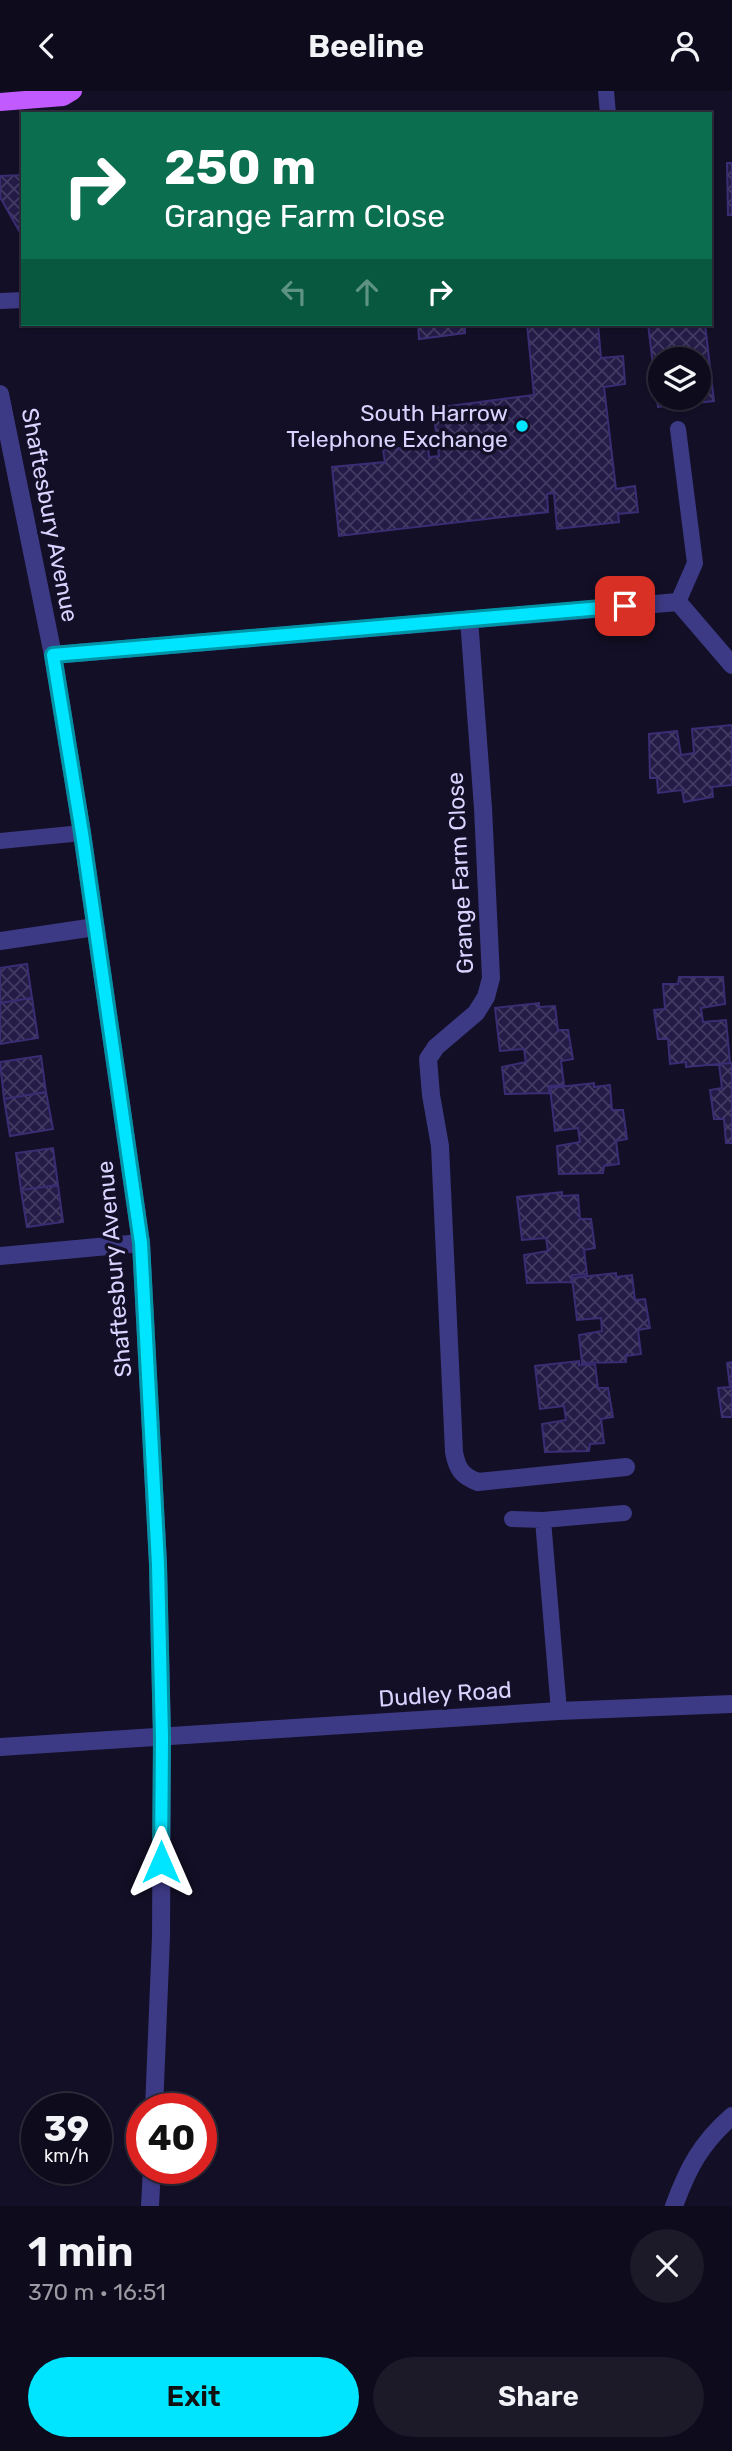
<!DOCTYPE html>
<html lang="en">
<head>
<meta charset="utf-8">
<style>
  body { margin:0; font-family:Rubik,sans-serif; background:#1c1929; color:#f1f3f6; height:100vh; display:flex; flex-direction:column; font-size:26px; white-space:nowrap }
  * { box-sizing:border-box; margin:0 }
  p { font-size:23px; color:#9b9ba3 }
  .icon { flex:none; width:38px; height:38px; fill:none; stroke:currentColor; stroke-width:2; stroke-linecap:round; stroke-linejoin:round }
  .map { position:relative; height:2115px; overflow:hidden }
  .panel { display:flex; flex-direction:column; background:#0e0b1c; flex:1 }
  .panel>* { flex:none }
  .hud { position:absolute; left:21px; top:21px; width:691px; height:214px; border-radius:0px; box-shadow:0 2px 5px #0004,0 0 0 2px #2e2b3b; background:#0b6e4f; color:#fff; overflow:hidden }
  .tools { position:absolute; left:648px; top:256px; display:grid; gap:14px }
  .tools a { display:grid; place-items:center; width:63px; height:63px; border-radius:50%; background:#0e0b1c; box-shadow:0 2px 5px #0004,0 0 0 2px #2e2b3b; font-size:35px }
  .speed { position:absolute; left:21px; top:2002px; display:flex; gap:14px; font-size:35px; font-weight:700; text-align:center }
  .speed>* { display:grid; place-content:center; width:91px; height:91px; border-radius:50%; background:#0e0b1c; box-shadow:0 2px 5px #0004,0 0 0 2px #2e2b3b; line-height:1 }
  .speed small { font-size:18px; font-weight:400 }
  .speed .limit { border:10px solid #d22; background:#fff; color:#111 }
  .pin { position:absolute; display:grid; place-items:center; width:60px; height:60px; color:#fff; margin:-30px; border-radius:14px; box-shadow:0 4px 10px #0006 }
  .me { position:absolute; width:77px; margin:-38px; rotate:0deg; stroke-linejoin:round; filter:drop-shadow(0 0 5px #0008) }
  .turn { display:flex; align-items:center; gap:24px; height:147px; padding:0 28px; font-size:32px }
  .turn .icon { width:91px; height:91px; stroke-width:2.5 }
  .turn b { display:block; font-size:49px; line-height:60px }
  .lanes { display:flex; align-items:center; height:66px; padding:0 28px; background:#0003; justify-content:center; gap:35px; direction:ltr }
  .lanes .off { opacity:.35 }
  .round { display:grid; place-items:center; flex:none; width:74px; height:74px; border-radius:37px; background:#1c1929 }
  .headline { display:flex; align-items:center; justify-content:space-between; height:119px; padding:0 28px }
  h1 { font-size:42px; font-weight:600; line-height:52px }
  .button { display:flex; gap:14px; margin-top:auto; padding:14px 28px }
  .button a { flex:1; height:80px; border-radius:42px; background:#00e5ff; color:#111; font-size:28px; font-weight:600; line-height:80px; text-align:center }
  .button a+a { background:#1c1929; color:#f1f3f6 }
  header { display:flex; justify-content:space-between; align-items:center; height:91px; padding:0 28px; background:#0e0b1c; font-size:32px; font-weight:600 }
  .map>svg:first-child { display:block }
</style>
</head>
<body>
<header><svg class="icon" aria-label="back" viewBox="0 0 24 24"><path d="M15 5l-7 7 7 7"/></svg>Beeline<svg class="icon" aria-label="person" viewBox="0 0 24 24"><circle cx="12" cy="8" r="4"/><path d="M4 21q1-7 8-7t8 7"/></svg></header>
<div class="map">
<svg width="732" height="2115" viewBox="0 0 732 2115">
  <defs>
    <pattern id="building-cross-hatch" width="8" height="8" patternUnits="userSpaceOnUse" patternTransform="scale(1.75)"><rect width="8" height="8" fill="#241b47"/><path d="M0 0l8 8M0 8l8-8" fill="none" stroke="#433b63"/></pattern>
  </defs>
  <rect width="100%" height="100%" fill="#130f26"/>
  <path fill="url(#building-cross-hatch)" stroke="#3b2d73" stroke-width="2" fill-rule="evenodd" d="M727,72H732V124H728Z
    M23,84V147L0,106V85Z
    M418,233H465V242L419,248Z
    M527,233H598L601,267L623,265L625,293L604,296L616,398L635,395L638,421L618,423L619,431L557,438L554,402L547,403L548,421L339,445L332,376L385,371L383,359L428,354L429,366L439,365L433,317L534,304Z
    M648,233H705L714,310L658,316ZM660,268H698V306H660Z
    M732,634V694L712,696L713,706L684,711L682,699L658,702L657,687H650L649,643L677,640L681,664L694,662L692,638Z
    M27,873L32,907L0,912V877Z
    M679,886H723L725,913L701,917L703,931L726,929L730,972L686,976V971L670,973L668,948H658L654,919L665,918L663,893H678Z
    M32,907L38,947L0,953V912Z
    M539,912V916L555,915L558,939H568L573,968L561,970L564,994L549,995V1002L505,1003L502,976L526,971L524,958L500,960L495,917Z
    M41,965L46,1001L4,1008L0,971Z
    M732,972V1052H726L724,1028H714L710,999L722,997L719,973Z
    M594,992V996L610,994L612,1019H623L627,1048L616,1050L619,1073L604,1075L603,1082L559,1083L557,1055L580,1051L578,1037L555,1040L550,997Z
    M46,1001L53,1038L10,1045L4,1008Z
    M53,1057L58,1094L21,1099L16,1062Z
    M58,1094L63,1131L27,1136L21,1099Z
    M562,1101V1105L578,1104L580,1128H591L595,1157L584,1159L587,1183L572,1184L571,1191L527,1192L524,1164L548,1160L546,1147L522,1149L517,1106Z
    M616,1182V1186L632,1184L635,1209L645,1208L650,1237L638,1239L641,1263L626,1265V1271L582,1272L579,1244L602,1240L601,1227L577,1229L572,1187Z
    M579,1270V1274L595,1273L598,1297H608L613,1326L601,1328L604,1352L590,1353L589,1360L545,1361L542,1333L566,1329L564,1315L540,1318L535,1275Z
    M732,1271V1326H722L718,1297L730,1296L727,1272Z"/>
  <g fill="none" stroke-linecap="round" stroke-linejoin="round">
    <path stroke="#3d3a85" stroke-width="16" d="M606,0L608,23
      M0,210L23,209
      M678,511L695,472L678,338
      M0,750L82,742
      M512,1428L543,1429L624,1422
      M543,1429L559,1620"/>
    <path stroke="#3d3a85" stroke-width="18" d="M469,528L483,717L491,887L486,906L476,922L436,956L428,968L431,1004L440,1055L454,1361C457,1378 462,1385 478,1391L626,1376
      M53,564L678,511L732,574
      M0,850L95,836
      M0,1165L141,1152
      M0,1656L559,1620L732,1613
      M674,2115C688,2077 701,2052 732,2025"/>
    <path stroke="#3d3a85" stroke-width="18" d="M0,303L53,564L82,742L141,1152L158,1473L162,1647L161,1846L154,2018
      M150,2115L152,2077"/>
    <path stroke="#c25bff" stroke-width="18" d="M0,11L63,6L73,0"/>
  </g>
  <g fill="none" stroke-linecap="round" stroke-linejoin="round">
    <g stroke="#0095a6" stroke-width="18">
      <path id="route" d="M161,1771L162,1647L158,1473L141,1152L82,742L53,564L625,515"/>
    </g>
    <use href="#route" stroke="#00e5ff" stroke-width="12"/>
  </g>
  <circle fill="#00e5ff" stroke="#130f26" stroke-width="2.5" cx="522" cy="335" r="7"/>
  <g text-anchor="middle" dominant-baseline="central" stroke-width="7" stroke-linejoin="round" paint-order="stroke">
    <g font-size="23" fill="#d9d4ff" stroke="#130f26" text-anchor="end">
      <text x="508" y="322">South Harrow<tspan x="508" dy="26">Telephone Exchange</tspan></text>
    </g>
    <g font-size="23" fill="#d9d4ff" stroke="#130f26">
      <text transform="translate(50 424) rotate(79)">Shaftesbury Avenue</text>
      <text transform="translate(460 782) rotate(-93)">Grange Farm Close</text>
      <text transform="translate(114 1178) rotate(-95)">Shaftesbury Avenue</text>
      <text transform="translate(445 1603) rotate(-4)">Dudley Road</text>
    </g>
  </g>
</svg>
<div class="tools">
<a><svg class="icon" aria-label="layers" viewBox="0 0 24 24"><path d="M12 4l9 5-9 5-9-5zM3 14l9 5 9-5"/></svg></a>
</div>
<div class="speed"><div>39<small>km/h</small></div><div class="limit">40</div></div>
<div class="pin" style="left:625px;top:515px;background:#d93025"><svg class="icon" aria-label="arrive" viewBox="0 0 24 24"><path d="M6 21V4h12l-3 4 3 4H6"/></svg></div>
<svg class="me" style="left:161px;top:1771px" viewBox="-20 -20 40 40"><path d="M0-17L14 15 0 8-14 15z" fill="#00e5ff" stroke="#fff" stroke-width="4"/></svg>
<div class="hud">
<div class="turn"><svg class="icon" aria-label="right" viewBox="0 0 24 24"><path d="M7 20v-9h11M14 6l5 5-5 5"/></svg><div><b>250 m</b>Grange Farm Close</div></div>
<div class="lanes"><svg class="icon off" aria-label="left" viewBox="0 0 24 24"><path d="M17 20v-9H6M10 6l-5 5 5 5"/></svg><svg class="icon off" aria-label="ahead" viewBox="0 0 24 24"><path d="M12 20V5M6 11l6-6 6 6"/></svg><svg class="icon" aria-label="right" viewBox="0 0 24 24"><path d="M7 20v-9h11M14 6l5 5-5 5"/></svg></div>
</div>
</div>
<section class="panel">
<div class="headline"><div><h1>1 min</h1><p>370 m · 16:51</p></div><a class="round"><svg class="icon" aria-label="close" viewBox="0 0 24 24"><path d="M6 6l12 12M18 6L6 18"/></svg></a></div>
<div class="button"><a>Exit</a><a>Share</a></div>
</section>
</body>
</html>
